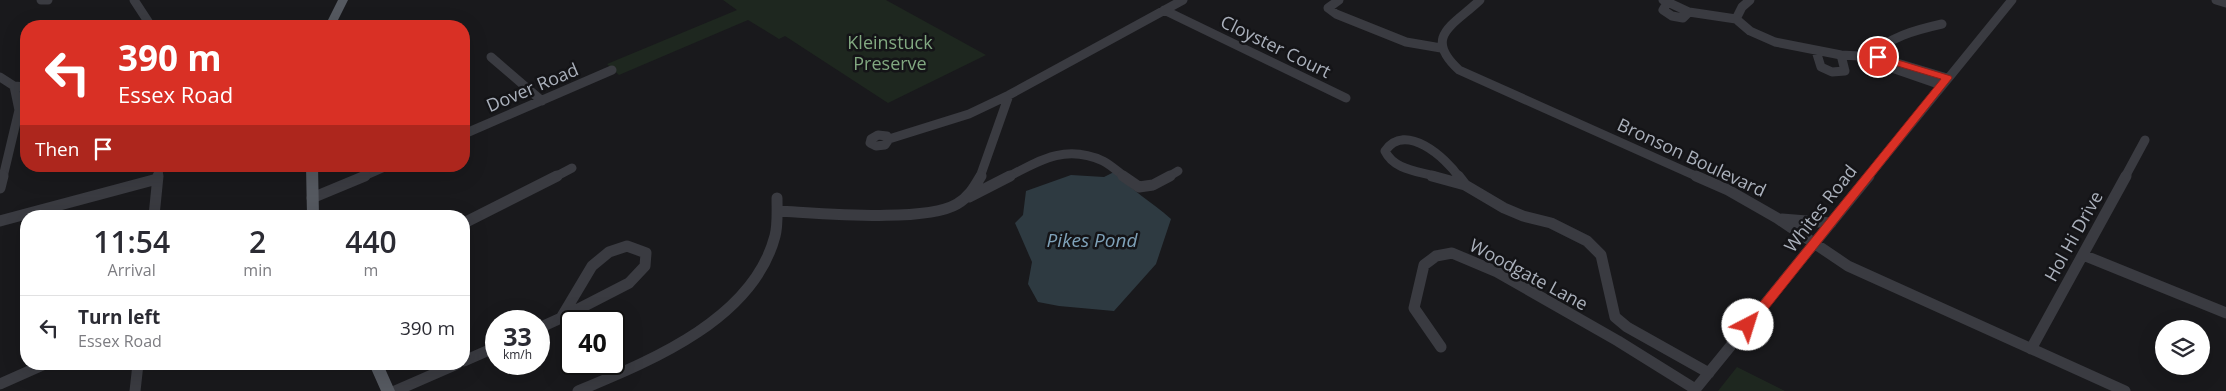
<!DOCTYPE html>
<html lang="en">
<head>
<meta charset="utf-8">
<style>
  body { margin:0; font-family:"Open Sans",sans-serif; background:#f2f2f3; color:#2b2b33; height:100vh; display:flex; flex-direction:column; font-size:19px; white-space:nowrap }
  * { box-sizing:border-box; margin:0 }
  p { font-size:16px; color:#7c7c81 }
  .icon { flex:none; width:28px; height:28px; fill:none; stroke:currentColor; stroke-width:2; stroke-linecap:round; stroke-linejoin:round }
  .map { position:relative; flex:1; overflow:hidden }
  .sheet { position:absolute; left:20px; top:210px; width:450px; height:160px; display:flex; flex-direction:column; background:#fff; border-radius:20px; box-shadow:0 5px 20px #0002 }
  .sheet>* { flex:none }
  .top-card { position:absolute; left:20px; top:20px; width:450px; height:152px; border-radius:20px; box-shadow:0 5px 20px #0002; background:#d93025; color:#fff; overflow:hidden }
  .controls { position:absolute; left:2155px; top:320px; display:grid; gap:10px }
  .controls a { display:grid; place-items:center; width:55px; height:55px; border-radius:50%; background:#fff; box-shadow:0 5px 20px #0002; font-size:25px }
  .speed { position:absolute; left:485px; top:310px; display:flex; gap:10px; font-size:25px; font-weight:700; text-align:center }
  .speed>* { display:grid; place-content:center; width:65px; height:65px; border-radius:50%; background:#fff; box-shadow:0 5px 20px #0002; line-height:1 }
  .speed small { font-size:12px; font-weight:400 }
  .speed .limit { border:2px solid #111; border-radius:8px; background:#fff; color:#111 }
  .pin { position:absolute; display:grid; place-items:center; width:42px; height:42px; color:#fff; margin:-21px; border:2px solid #fff; border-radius:50%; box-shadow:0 1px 5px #0007 }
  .me { position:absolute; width:55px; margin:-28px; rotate:40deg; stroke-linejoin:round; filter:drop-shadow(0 0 4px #0008) }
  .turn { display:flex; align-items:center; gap:18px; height:105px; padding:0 15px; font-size:22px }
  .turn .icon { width:65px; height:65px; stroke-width:2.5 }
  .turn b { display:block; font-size:35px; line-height:42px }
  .then { display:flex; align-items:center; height:48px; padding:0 15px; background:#0003; gap:10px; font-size:19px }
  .eta { display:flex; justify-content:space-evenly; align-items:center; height:85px; text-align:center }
  .eta b { font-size:30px; font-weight:600; line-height:35px }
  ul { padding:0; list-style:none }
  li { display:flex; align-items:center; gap:15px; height:65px; padding:0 15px; border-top:1px solid #e1e1e2 }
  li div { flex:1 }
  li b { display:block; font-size:19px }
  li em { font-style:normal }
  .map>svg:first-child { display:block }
</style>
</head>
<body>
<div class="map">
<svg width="2226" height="391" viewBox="0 0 2226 391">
  <rect width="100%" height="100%" fill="#19191c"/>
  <path fill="#1e271f" d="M723,0H886L986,55L888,103L785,36L779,39L748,20L619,75L607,64L737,10Z
    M1737,367L1785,391H1718Z"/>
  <path fill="#2e3a41" d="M1114,172C1131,190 1152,202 1171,219L1156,264L1114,311L1059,306L1038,302L1028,284L1032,262L1015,223L1023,215L1026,191L1071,175L1104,177Z"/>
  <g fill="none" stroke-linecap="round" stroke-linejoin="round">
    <path stroke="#3a3b41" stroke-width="9" d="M41,0H48
      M134,0L151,26
      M1339,0L1328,8L1336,14L1406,42L1441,48
      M1480,0C1454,25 1422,36 1459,70L1698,177
      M1663,0L1689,12L1736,19
      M2216,0L2226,3
      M1667,3L1663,10L1672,16L1683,18L1689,12
      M1164,10L1346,98
      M1736,19L1750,31L1775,42L1841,55L1877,57L1947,78
      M1736,19L1742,7L1750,0
      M1816,51L1821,67L1832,72L1845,71L1841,55
      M491,57L542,101
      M1869,57C1889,37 1915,30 1942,24
      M1889,67L1941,85
      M0,77L14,86L26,87
      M464,134L612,70
      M878,135L887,136L889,139L885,145L876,146L870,143L871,139Z
      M889,139L969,114L1009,95
      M3,177L19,110L14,86
      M158,177L159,166
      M362,177L387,166
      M555,177L572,168
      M980,177L1009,95L1183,0
      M1008,177C1040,160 1066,144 1103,161C1111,165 1118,172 1125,177
      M1168,177L1178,171
      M1437,177C1418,171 1394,170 1385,151C1405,121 1446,158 1459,177
      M1868,177L2012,0
      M2125,177L2145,140"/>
    <path stroke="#3a3b41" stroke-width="11" d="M1123,176L1139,187L1153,185L1170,176
      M1432,176L1465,185
      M1458,176L1465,185
      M1696,176L1728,190L1777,218L1848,266L2125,391
      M1465,185L1504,208L1523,216L1551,223L1587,241L1601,255L1615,317L1627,327L1709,373
      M0,188L3,176
      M969,197L1010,176
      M312,198L365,176
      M779,211C819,213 925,223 957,204C969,197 974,188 981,176
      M154,216L158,176
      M1782,219L1831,223
      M0,221L157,179
      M464,223L557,176
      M627,246L646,253L645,266L629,283L561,318L592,266L609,252Z
      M2083,255L2226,313
      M539,328L561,318
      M1441,347L1414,308L1424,265L1436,256L1452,253L1497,272L1618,341L1695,389
      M2031,349L2126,176
      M464,361L496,347
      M0,384L45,364
      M135,391L138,364
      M395,391L457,364
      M578,391C650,361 753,320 775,236C778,225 777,210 777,198
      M1694,391L1869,176"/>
    <path fill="#555960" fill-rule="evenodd" d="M338,0H348L335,26H325Z
      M306,166H318L319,216H307Z
      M369,364H383L395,391H381Z"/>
  </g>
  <path fill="#d93025" stroke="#8d1f18" d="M1878,54L1951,76L1952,78L1753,328H1744L1742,325L1744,322L1941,79L1874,59V55Z"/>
  <g text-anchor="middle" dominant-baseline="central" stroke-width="5" stroke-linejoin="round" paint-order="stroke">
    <g font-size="18" fill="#81a880" stroke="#141417">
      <text x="890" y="42">Kleinstuck<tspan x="890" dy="21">Preserve</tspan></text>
    </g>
    <g font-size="18" fill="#abb1bc" stroke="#141417">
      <text transform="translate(1276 46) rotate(26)">Cloyster Court</text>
      <text transform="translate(532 87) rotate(-23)">Dover Road</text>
      <text transform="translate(1692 157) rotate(25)">Bronson Boulevard</text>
      <text transform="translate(1820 208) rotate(-52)">Whites Road</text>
      <text transform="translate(2073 236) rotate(-61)">Hol Hi Drive</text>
      <text transform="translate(1529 274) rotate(28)">Woodgate Lane</text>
    </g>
    <g font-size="19" font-style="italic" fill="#7fa2b9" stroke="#141417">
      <text x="1092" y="240">Pikes Pond</text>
    </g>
  </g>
</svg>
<div class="controls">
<a><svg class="icon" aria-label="layers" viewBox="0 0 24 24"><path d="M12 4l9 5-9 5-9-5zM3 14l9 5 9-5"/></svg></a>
</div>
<div class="speed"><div>33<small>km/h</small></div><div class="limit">40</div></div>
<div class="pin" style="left:1878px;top:57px;background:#d93025"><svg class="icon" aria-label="arrive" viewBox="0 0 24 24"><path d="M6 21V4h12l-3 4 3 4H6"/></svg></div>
<svg class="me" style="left:1748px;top:325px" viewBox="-20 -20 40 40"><circle r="19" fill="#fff"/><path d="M0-13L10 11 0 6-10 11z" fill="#d93025"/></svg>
<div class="top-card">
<div class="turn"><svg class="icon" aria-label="left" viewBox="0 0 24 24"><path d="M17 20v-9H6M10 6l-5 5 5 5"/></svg><div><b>390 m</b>Essex Road</div></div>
<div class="then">Then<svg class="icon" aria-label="arrive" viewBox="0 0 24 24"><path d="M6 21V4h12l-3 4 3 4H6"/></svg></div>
</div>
<section class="sheet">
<div class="eta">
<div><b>11:54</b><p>Arrival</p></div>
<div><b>2</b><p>min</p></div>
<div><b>440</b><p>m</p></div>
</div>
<ul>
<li><svg class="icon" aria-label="left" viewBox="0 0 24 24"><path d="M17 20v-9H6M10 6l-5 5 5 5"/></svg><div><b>Turn left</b><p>Essex Road</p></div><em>390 m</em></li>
</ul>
</section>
</div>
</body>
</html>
